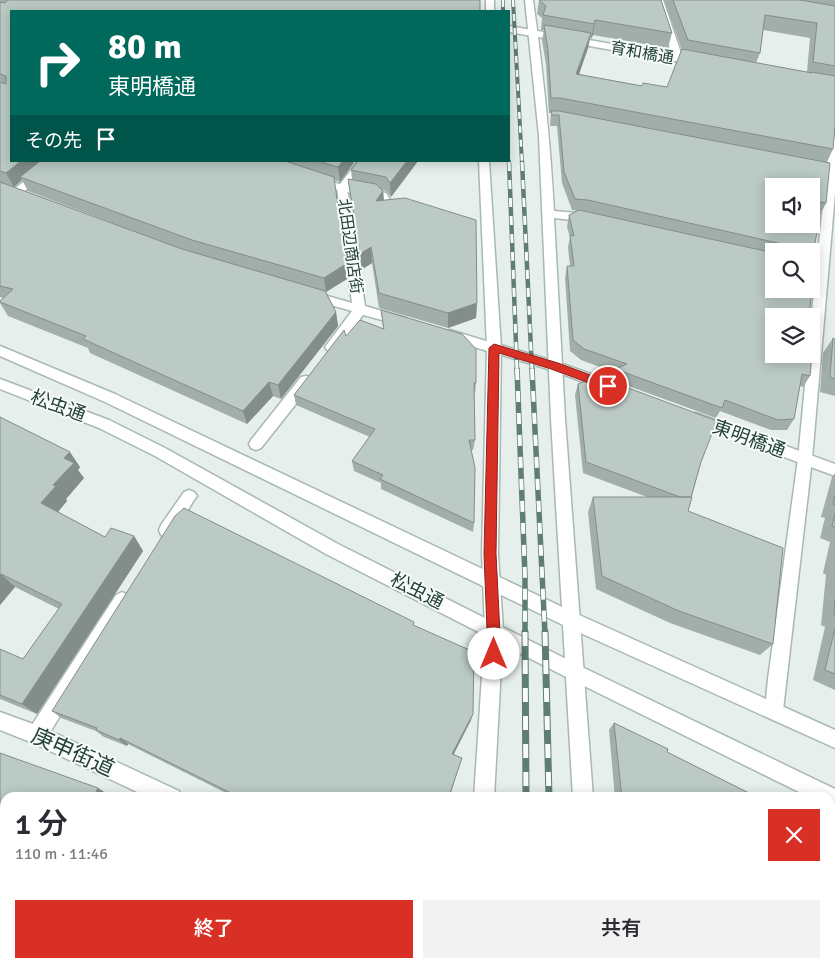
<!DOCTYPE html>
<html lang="ja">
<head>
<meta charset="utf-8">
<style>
  body { margin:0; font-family:Signika,"Noto Sans JP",sans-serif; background:#f2f2f3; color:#2b2b33; height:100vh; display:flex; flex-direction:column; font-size:19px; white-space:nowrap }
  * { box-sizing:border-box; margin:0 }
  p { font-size:16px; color:#7c7c81 }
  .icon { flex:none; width:28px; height:28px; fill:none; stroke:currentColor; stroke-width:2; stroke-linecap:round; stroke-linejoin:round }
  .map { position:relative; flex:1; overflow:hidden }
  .drawer { position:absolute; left:0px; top:792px; width:835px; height:176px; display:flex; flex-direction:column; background:#fff; border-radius:15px 15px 0 0; box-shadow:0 2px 12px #0003 }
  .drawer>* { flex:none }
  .top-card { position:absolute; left:10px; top:10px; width:500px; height:152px; border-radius:0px; box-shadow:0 2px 12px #0003; background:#00695c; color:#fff; overflow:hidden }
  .fabs { position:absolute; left:765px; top:178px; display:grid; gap:10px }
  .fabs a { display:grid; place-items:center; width:55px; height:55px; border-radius:0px; background:#fff; box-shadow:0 2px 12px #0003; font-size:25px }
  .pin { position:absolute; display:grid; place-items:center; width:42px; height:42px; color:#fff; margin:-21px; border:2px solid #fff; border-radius:50%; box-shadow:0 1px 5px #0007 }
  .me { position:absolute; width:55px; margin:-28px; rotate:0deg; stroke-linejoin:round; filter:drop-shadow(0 0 4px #0008) }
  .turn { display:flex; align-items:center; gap:18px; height:105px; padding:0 15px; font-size:22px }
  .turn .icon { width:65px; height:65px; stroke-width:2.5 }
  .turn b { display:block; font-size:35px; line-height:42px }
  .then { display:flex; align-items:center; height:48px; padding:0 15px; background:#0003; gap:10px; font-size:19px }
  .round { display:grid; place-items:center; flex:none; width:52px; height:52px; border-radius:0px; background:#f2f2f3 }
  .headline { display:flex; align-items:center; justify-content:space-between; height:85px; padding:0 15px }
  h1 { font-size:30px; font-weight:600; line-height:38px }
  .primary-button { display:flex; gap:10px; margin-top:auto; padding:10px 15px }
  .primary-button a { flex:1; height:58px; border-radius:0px; background:#d93025; color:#fff; font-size:20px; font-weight:600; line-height:58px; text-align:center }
  .primary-button a+a { background:#f2f2f3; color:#2b2b33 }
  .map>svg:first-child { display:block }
</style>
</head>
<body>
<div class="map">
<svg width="835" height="968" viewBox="0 0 835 968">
  <rect width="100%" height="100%" fill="#e6efeb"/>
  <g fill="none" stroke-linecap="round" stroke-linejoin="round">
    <g stroke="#a8b8b2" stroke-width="3">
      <path id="pedestrian" d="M358,161H369L347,188L365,306L406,318L407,321L406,324L401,325L363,315L337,350H327L325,347L352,311L306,298L304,295L310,291L352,303L337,188Z
        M450,330L499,345L501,348L499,351L494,353L445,338L444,335L445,332Z
        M306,376L311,377L313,381L311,385L261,448L256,450L251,448L249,444L251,440L301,377Z
        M189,490L194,492L197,496L194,500L173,535L167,537L161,535L159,530L161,525L184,492Z
        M122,592L128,595L130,600L128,605L44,742L37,744L30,742L28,735L30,728L116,595Z"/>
    </g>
    <g stroke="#a8b8b2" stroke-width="3">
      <path id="minor" d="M486,0H494V11H486Z
        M525,0H533C543,70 550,140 554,211L589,214L595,218L589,222L554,218L565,419L593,798H573L551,419L539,136Z
        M655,0H663L683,59L681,61H675L673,59Z
        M835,131V193L812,459L783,710L780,716L774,719L768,716L765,710L768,679L798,459L808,354H811V322L830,134Z
        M49,161H61L20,195H12L11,193L12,191Z
        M479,161H489L501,348L498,554L503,630L494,798H474L485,630L482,554L487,348Z
        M315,177L343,185L386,193L390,200L408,205L410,207L404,210L382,204L378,198L342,191L311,182L310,180Z
        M0,712L44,728L179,791L181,798H150L33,743L0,730Z
        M192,964H215L213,968H190Z
        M452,964H480L482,968H454Z
        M582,964H604V968H582Z"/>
    </g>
    <g stroke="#a8b8b2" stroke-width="3">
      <path id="tertiary" d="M509,26L698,59L703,62L698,65L509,32Z
        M494,343L560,363L613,382L615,386L613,390L608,391L551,370L489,351L487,348L489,345Z
        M0,346L115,394L577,614L835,730V748L565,626L105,402L0,356Z
        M0,379L109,420L165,448L338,544L582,667L835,789V809L830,807V798H811L570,679L326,554L155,456L99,428L0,389Z
        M696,413L835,464V476L691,422L689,418L691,414Z"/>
    </g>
    <use href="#pedestrian" fill="#fff" fill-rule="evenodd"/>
    <use href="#minor" fill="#fff" fill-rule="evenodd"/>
    <use href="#tertiary" fill="#fff" fill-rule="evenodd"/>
    <g stroke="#5f7d75" stroke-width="4">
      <path id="rail-far3" d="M503,0V11
        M513,0L522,163
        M509,161V163"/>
    </g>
    <g stroke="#5f7d75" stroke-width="4.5">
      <path id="rail-far2" d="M509,162L517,370
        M522,162L532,370"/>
    </g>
    <g stroke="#5f7d75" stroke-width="5.5">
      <path id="rail-far1" d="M517,369L525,576V634
        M532,369L545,634"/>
    </g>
    <g stroke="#5f7d75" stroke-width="7">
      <path id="rail" d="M525,632L526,798
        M545,632L549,798
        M527,964V968
        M553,964V968"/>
    </g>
    <use href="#rail-far3" stroke="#f7fbf9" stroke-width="2.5" stroke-dasharray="7" stroke-linecap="butt"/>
    <use href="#rail-far2" stroke="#f7fbf9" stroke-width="3" stroke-dasharray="9" stroke-linecap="butt"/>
    <use href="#rail-far1" stroke="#f7fbf9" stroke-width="4" stroke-dasharray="11" stroke-linecap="butt"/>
    <use href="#rail" stroke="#f7fbf9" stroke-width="5" stroke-dasharray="14" stroke-linecap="butt"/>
  </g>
  <path fill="#a1aea9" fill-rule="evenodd" d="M0,0H480L11,11V161H355L340,182L334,180L347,279L326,292L336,312L338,326L281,399L273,396L247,424L90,353L88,348L8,316L0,303V301L3,298L0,297ZM22,180L28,191L184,250L14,187Z
    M539,0H661L672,33L668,48L593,35L591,39L590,38L588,48L579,74L642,86L667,87L682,50L664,0H835V130L833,149L827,162L826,203L820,215H818L811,251H774V316L813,346L810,376L803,387L800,386L794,419L787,430H771L720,411L716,418L612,380L614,372L581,360L570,351L565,278L567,266H570L568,247L570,237L567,227L569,215L579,211L572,210L562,183L557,126H550L551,113H549L546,65L542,40L544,30H541L542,18L537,14ZM763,30L810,38L807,72L756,63L760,53ZM581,211H585L625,221Z
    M358,161H418L391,197L386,191L383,190L384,200L477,303L476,318L448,328L379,308L372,263L361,270L350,194L348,179H352L351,170Z
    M381,310L476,383L475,394H474L475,440L473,450H471L474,523L473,532L381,489V483L354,471L352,461L370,437L296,405L294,395L346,336L383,328Z
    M833,338L835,339V396L820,392L823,353Z
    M578,384L701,462L688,511L773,644L760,655L670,623L596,589L588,512L593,497H647L583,473L575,395Z
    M0,417L80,467L78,470L84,478L66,499L67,501L58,512L105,537L134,536L143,551L37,714L0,699V649L23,659L59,609L15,587L0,605Z
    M835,473V690L813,680L825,627L821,625L826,575L823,573L830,542L820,538L825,518L821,517L832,477Z
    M414,626L471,720L454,754L460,764L451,793L472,798H236L128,744L127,746L104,737L96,731L61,718L52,711Z
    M614,723L667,752L759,798H615L609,730Z
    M639,964H830L835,968H638Z"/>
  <path fill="#838d89" d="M595,20L593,35L591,39L594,24Z
    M591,33L588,48L574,89L576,74Z
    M21,161H46L20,177L22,180L14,187L6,173Z
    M343,161H355L340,182L338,167Z
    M407,161H418L391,197L390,183Z
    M383,191L384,207L376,201Z
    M371,247L372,263L361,270L360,254Z
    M346,264L347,279L326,292L324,278Z
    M477,303L476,318L448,328V313Z
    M336,312L338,326L281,399L278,385Z
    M269,382L273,396L247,424L243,411Z
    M70,452L80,467L78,470L84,478L66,499L67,501L53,518L41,503L53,485L64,458Z
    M134,536L143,551L37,714L22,704Z
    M1,574L15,587L0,605V575Z
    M473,714L471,720L451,759L452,754Z
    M120,738L128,744L127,746L119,740Z
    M98,788L114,798H93Z
    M20,964H42L50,968H27Z
    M154,964H170L168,968H152Z"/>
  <path fill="#bbcac4" stroke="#838d89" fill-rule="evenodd" d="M8,0H480V11H11V161H21L6,173L0,171V82L6,84V76L0,74V2L5,3Z
    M539,0H661L672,33L595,20L594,24L543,15L546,6Z
    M673,0H800L835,6V66L813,62L817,23L765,15L760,53L688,40Z
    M544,25L591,33L576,74L642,86L643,83L667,87L682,49L812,73V72L835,76V126L833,149L560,98H551L548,50Z
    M551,111H559L830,163L826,203L819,202L818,227L811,264V251H782V244L588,200L575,199L564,172L559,115H552ZM774,186H811V224H774Z
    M40,161H285L334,177L346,264L324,278L192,240L20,177Z
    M318,161H343L338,167Z
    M358,161H407L390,183L386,177L351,170Z
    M348,179L376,184L383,191L376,201L405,198L476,220L477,303L448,313L379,293L371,247L360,254Z
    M0,182L182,249L325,291L336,312L278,385L269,382L243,411L83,339L86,336L0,302V301L13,289L0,286Z
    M579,210L774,253V289H811V266L814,268L809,316H774V354H811V337L816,338V341L813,343L810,376L802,374L794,419L778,420L725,400L722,408L615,369L627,364L584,349L573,340L567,266H574L570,235L574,236L569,215Z
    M381,310L462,334L476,349V383H474L475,440H469L475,468L474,523L380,479L383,475L352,461L375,429L294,395L344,330L346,336L360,320L384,329Z
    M833,338L835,339V379L830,377Z
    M596,376L717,421L701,462L691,497H680L586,462L578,384Z
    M0,417L70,452L64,458L74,463L53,485L56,486L41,503L105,537L111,528L134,536L22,704L0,695V649L23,659L62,604L1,574L0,575Z
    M835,495V505L833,504Z
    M593,497H692L688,511L783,548L773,644L679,611L602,576Z
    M184,508L414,622L413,625L474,652L473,714L452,754L462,758L450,793L472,794V798H241L120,738L119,740L96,730L97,728L52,711L175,516Z
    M835,513V527L832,526Z
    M835,599V615H834Z
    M835,628V674L825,670Z
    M614,723L668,749L667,752L759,798H622Z
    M0,753L98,788L93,798H5V964H20L27,968H0Z
    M830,864L835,867V968H646L647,964H830Z
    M45,964H154L152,968H42Z
    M228,964H400L407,968H225Z"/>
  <path fill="#d93025" stroke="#8d1f18" d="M494,344L558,363L612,383L614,386L608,390L551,369L499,353L496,554L501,654L499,658L494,660L490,658L488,654L484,554L489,348Z"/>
  <g text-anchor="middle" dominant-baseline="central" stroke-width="4" stroke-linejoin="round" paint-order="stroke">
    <g font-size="16" fill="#24423a" stroke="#f7fbf9">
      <text transform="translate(642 53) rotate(10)">育和橋通</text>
      <text transform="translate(350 246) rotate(82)">北田辺商店街</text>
    </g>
    <g font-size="19" fill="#24423a" stroke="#f7fbf9">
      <text transform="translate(58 406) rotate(20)">松虫通</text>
      <text transform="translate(749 439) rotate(20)">東明橋通</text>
      <text transform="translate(417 591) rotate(27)">松虫通</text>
    </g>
    <g font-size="22" fill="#24423a" stroke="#f7fbf9">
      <text transform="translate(73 752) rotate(24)">庚申街道</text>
    </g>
  </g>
</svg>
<div class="fabs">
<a><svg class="icon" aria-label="sound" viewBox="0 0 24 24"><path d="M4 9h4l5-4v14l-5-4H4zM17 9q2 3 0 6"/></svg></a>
<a><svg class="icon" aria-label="search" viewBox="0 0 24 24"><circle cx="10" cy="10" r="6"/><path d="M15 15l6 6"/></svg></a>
<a><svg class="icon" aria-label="layers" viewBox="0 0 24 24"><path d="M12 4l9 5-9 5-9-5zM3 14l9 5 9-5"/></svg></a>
</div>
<div class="pin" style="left:608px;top:386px;background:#d93025"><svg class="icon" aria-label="arrive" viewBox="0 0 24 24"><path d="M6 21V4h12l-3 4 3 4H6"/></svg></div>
<svg class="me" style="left:494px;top:654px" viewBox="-20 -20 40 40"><circle r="19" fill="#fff"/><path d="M0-13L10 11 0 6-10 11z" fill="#d93025"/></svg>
<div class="top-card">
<div class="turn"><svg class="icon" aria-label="right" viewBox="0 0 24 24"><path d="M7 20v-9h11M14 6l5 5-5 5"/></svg><div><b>80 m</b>東明橋通</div></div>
<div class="then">その先<svg class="icon" aria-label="arrive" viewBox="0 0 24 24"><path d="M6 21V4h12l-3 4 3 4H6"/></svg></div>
</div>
<section class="drawer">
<div class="headline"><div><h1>1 分</h1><p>110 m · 11:46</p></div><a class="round" style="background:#d93025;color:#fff"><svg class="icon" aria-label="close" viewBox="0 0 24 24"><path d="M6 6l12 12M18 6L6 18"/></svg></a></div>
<div class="primary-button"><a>終了</a><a>共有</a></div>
</section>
</div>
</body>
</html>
